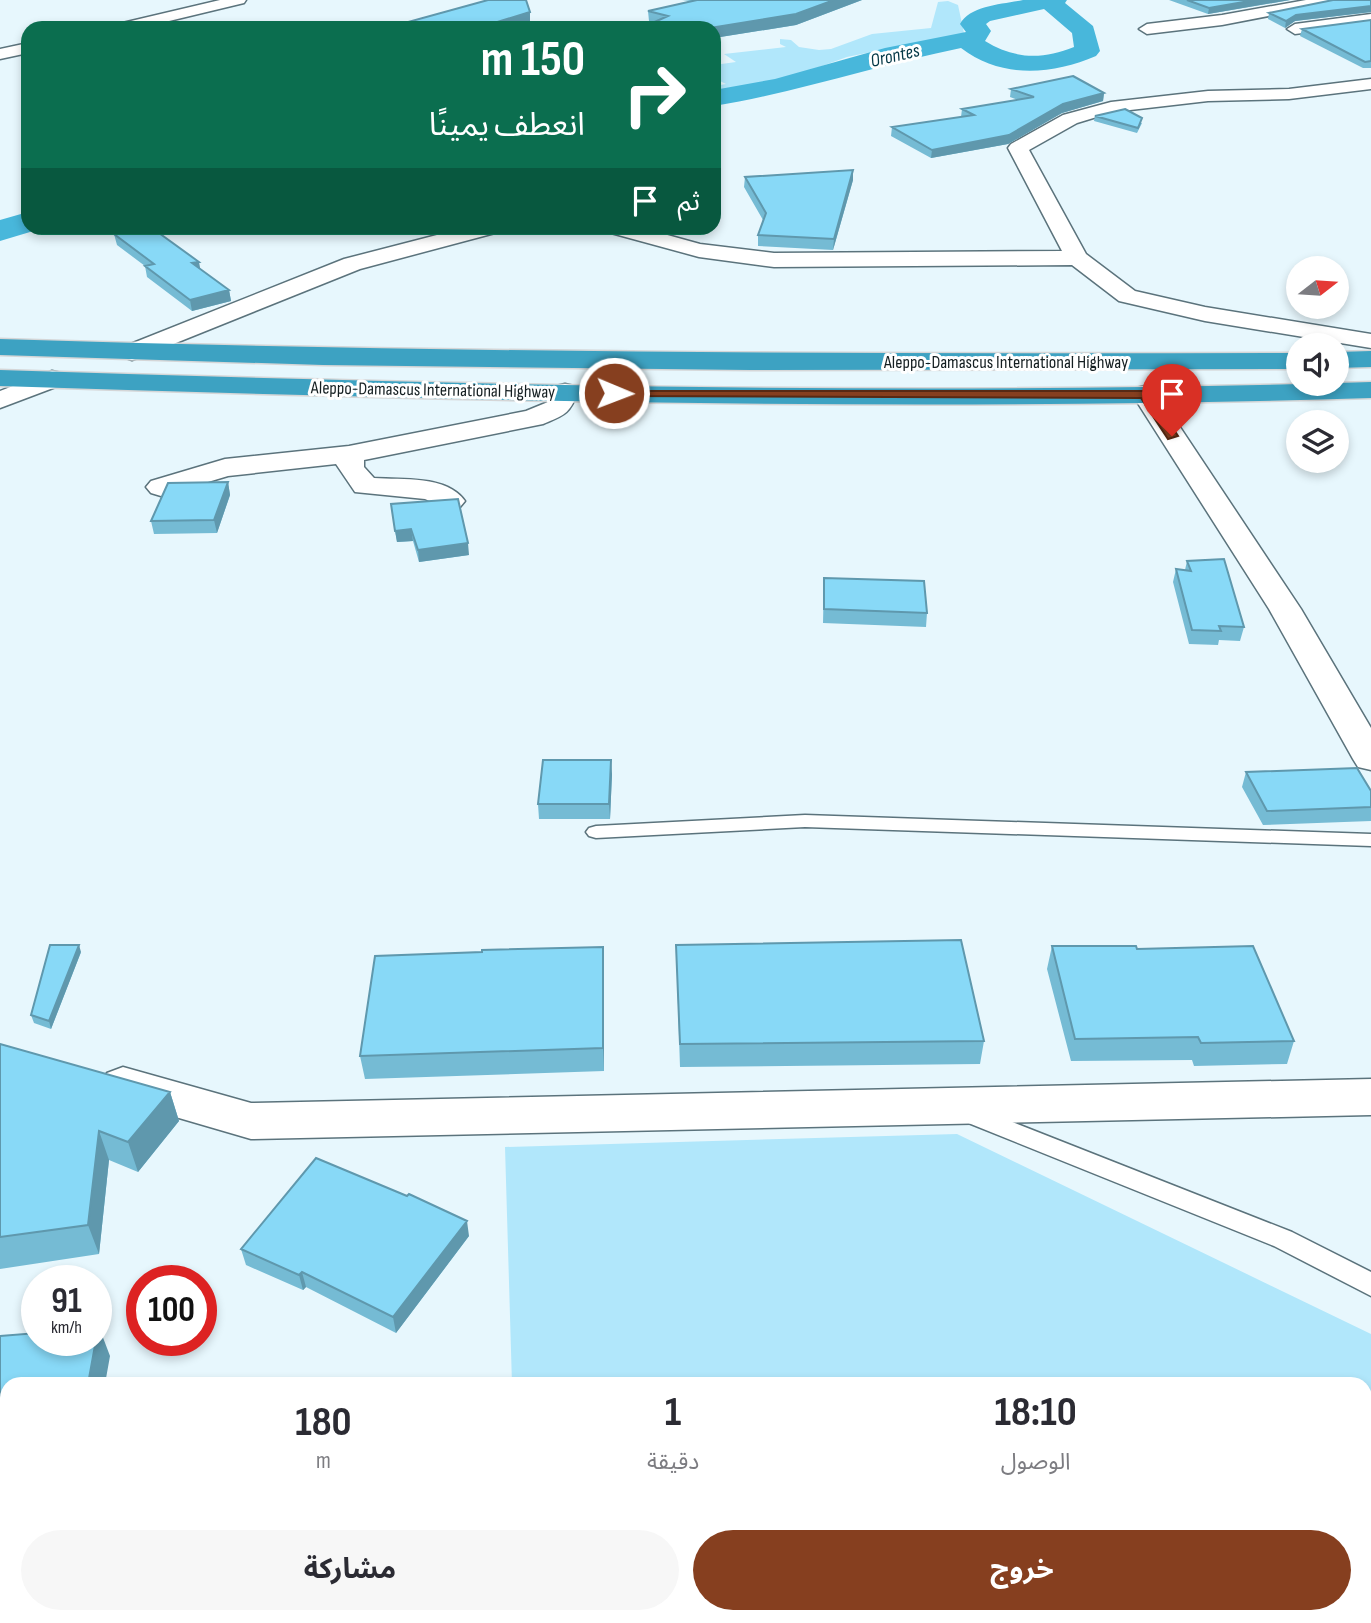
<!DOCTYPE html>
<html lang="ar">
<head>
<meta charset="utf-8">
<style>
  body { margin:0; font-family:"Sofia Sans Condensed","Noto Sans Arabic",sans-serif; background:#f7f7f7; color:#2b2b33; direction:rtl; height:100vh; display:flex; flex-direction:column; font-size:26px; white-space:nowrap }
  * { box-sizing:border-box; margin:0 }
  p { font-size:23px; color:#7c7c81 }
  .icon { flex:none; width:38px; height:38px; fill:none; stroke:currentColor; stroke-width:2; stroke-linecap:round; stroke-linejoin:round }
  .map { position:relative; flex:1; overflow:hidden; direction:ltr }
  .sheet { position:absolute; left:0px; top:1377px; width:1372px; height:247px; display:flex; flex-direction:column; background:#fff; border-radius:21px 21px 0 0; box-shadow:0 4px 10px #0003; direction:rtl }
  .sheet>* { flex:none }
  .hud { position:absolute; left:21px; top:21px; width:700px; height:214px; border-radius:21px; box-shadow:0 4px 10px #0003; direction:rtl; background:#0b6e4f; color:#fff; overflow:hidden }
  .needle { width:46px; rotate:73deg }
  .controls { position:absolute; left:1286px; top:256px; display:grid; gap:14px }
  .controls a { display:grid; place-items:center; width:63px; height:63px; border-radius:50%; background:#fff; box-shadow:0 4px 10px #0003; font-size:35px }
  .speed { position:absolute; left:21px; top:1265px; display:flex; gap:14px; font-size:35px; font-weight:700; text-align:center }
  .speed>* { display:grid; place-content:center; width:91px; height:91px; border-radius:50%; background:#fff; box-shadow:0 4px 10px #0003; line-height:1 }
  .speed small { font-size:18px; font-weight:400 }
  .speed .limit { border:10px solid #d22; background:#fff; color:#111 }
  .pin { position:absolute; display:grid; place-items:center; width:60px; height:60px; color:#fff; margin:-72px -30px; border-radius:50% 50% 50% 0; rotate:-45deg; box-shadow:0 0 7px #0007 }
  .pin .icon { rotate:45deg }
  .me { position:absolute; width:77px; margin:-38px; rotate:91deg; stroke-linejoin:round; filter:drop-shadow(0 0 5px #0008) }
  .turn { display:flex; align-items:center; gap:24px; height:147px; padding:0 21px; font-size:32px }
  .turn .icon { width:91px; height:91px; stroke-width:2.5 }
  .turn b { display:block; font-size:49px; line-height:60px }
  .then { display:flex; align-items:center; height:66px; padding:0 21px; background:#0003; gap:14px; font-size:26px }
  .eta { display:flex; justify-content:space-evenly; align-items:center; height:119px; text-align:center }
  .eta b { font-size:42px; font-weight:700; line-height:49px }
  .button { display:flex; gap:14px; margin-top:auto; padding:14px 21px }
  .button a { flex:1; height:80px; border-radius:42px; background:#863f1f; color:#fff; font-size:28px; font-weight:700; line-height:80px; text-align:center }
  .button a+a { background:#f7f7f7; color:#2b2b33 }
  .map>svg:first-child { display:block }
</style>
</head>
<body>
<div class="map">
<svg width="1371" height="1623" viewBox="0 0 1371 1623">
  <rect width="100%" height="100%" fill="#e7f7fd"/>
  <path fill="#b1e7fb" d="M948,1L958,5L964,33L847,57L786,79L714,91V86L726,84L714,78V65L736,62L724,54L786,47L780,44V39L791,40L799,47L819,50L831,49L872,34L931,28L938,2Z
    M957,1134L1371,1334V1556L1365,1553V1384H512L505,1147Z
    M653,1617H1299L1329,1623H652Z"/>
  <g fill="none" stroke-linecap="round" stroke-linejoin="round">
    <path fill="#48b7db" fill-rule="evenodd" d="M1023,0H1067L1065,3L1093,26L1100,51L1096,56C1051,75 1002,79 961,48C878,65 798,92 714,106V90L775,79L885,48L966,32L960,24C970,5 1004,4 1023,0ZM1044,9L1072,33L1074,47C1042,60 1014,59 985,41L991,31L986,24L990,21Z
      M28,212V228L40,229L0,241V220Z"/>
    <g stroke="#5b737c" stroke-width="3">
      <path id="lane" d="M805,815L1371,834V846L805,827L596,838L589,836L586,832L589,828L596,826Z
        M969,1105L1292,1232L1371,1272V1296L1274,1246L961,1120L957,1114L961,1108Z
        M1365,1599L1371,1601V1623H1353L1351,1617H1365Z"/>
    </g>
    <g stroke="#5b737c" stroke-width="3">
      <path id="street" d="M220,0H246L244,3L140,28H112L114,25Z
        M1306,0H1338L1331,4L1222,25L1147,34L1139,29L1147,24L1222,15Z
        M1371,14V24L1295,34L1287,29L1295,24Z
        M28,43V53L0,59V49Z
        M1371,79V89L1289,99L1208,101L1113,112L1077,123L1029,150L1086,254L1135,291L1205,307L1371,334V348L1205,321L1119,301L1072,265L774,267L699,257L611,233L608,228H642L700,244L774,253L1062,251L1008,148L1011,144L1063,115L1111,102L1208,91L1289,89Z
        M464,228H498L495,233L360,269L141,357L132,360L123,357L119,352L123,347L344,259Z
        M52,371L61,373L65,379L61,385L0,408V391Z
        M565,384L574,386L578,392C569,415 564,415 543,424L364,460V467L374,478C402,480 447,475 465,501L460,507L450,510L425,499L355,492L336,464L228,476L161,496L151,493L146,487L151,481L225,459L349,446L526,411L548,402L556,386Z
        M1145,386L1154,388L1301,609L1371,728V770L1358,767L1353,759L1269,609L1132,394L1136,388Z
        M123,1067L251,1103L1371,1079V1115L251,1139L107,1097L100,1085L107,1073Z
        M0,1559H7V1617H13L0,1621Z
        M612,1617H674L673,1623H611Z"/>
    </g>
    <g stroke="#d5d6d7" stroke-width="3">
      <path id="highway" d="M0,339C433,353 865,354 1298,353V369L750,370L323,365L0,355Z
        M1371,351V367L1337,368V352Z
        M0,370C456,385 915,396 1371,382V398C914,412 456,401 0,386Z"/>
    </g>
    <use href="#lane" fill="#fff" fill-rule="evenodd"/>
    <use href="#street" fill="#fff" fill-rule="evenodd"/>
    <use href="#highway" fill="#3da2c2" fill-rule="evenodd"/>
  </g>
  <path fill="#75bbd4" d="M682,0H862L796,25L714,38V28L649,21L648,11L691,1Z
    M1169,0H1290L1208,14Z
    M1371,0V12L1295,21L1285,28L1268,19L1269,13Z
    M1371,21V68H1363L1300,36L1302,29Z
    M408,22L530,24L518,28H409Z
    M1011,89L1104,93L1103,101L1062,113L1008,144L931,158L891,136L892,127L961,117L962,109L1018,100L1010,97Z
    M1095,116L1142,123L1137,133L1094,121Z
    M745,177L853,180L833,250L758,246V235L763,220L744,187Z
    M114,234L200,269L229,290L231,301L192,311L147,277L145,266L117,245Z
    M228,482L230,495L217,533L154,534L151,521Z
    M391,504L469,555L419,562L413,541L397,542Z
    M1187,561L1244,627L1240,641L1219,640L1218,645L1189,644L1173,582L1176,569L1185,570Z
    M824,578L927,613L926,627L823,623Z
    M1246,772L1371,791V821L1263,825L1242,787Z
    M612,774L610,819H539L538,804Z
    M676,945L984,1041L980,1064L680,1067Z
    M1052,946L1137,949L1294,1041L1287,1064L1194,1066L1192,1060L1071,1061L1047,969Z
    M603,947L604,1071L365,1079L360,1056L482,952Z
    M81,952L51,1029L34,1023L31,1015Z
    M0,1044L170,1092L179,1121L138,1172L109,1160L99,1254L0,1269Z
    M469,1236L396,1333L306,1287L303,1290L246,1265L241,1249Z
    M0,1336L110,1356L7,1384V1553H0Z
    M590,1617V1623H503Z"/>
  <path fill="#5f98ad" d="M834,0H862L796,25L714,38V28H710Z
    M1255,0H1290L1208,14L1209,8Z
    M1371,6V12L1295,21L1285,28L1286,21L1296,15Z
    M530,12V24L518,28H478Z
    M1104,93L1103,101L1062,113L1008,144L931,158L932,150L1063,104Z
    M853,170V180L833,250L834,239Z
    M199,262L201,273L192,263Z
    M229,290L231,301L192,311L190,300Z
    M228,482L230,495L217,533L214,520Z
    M411,529L413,541L397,542L395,531Z
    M468,543L469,555L419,562L418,550Z
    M611,760L612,774L610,819L609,804Z
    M79,945L81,952L51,1029L49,1021Z
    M603,947L604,969V1071L603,1048Z
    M170,1092L179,1121L138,1172L128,1142Z
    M99,1131L109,1160L99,1254L88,1225Z
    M467,1221L469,1236L396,1333L393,1317Z
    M302,1272L306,1287L303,1290L299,1275Z
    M99,1327L110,1356L105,1384H88Z
    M245,1617H252V1623H245Z"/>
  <path fill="#88d9f7" stroke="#5f98ad" stroke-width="2" d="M488,0H526L530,12L478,28H428L408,22Z
    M697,0H834L796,14L710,28H641L668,16L648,11Z
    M1187,0H1255L1209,8Z
    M1333,0H1371V6L1296,15L1286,21L1269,13Z
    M1371,20V61L1365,62L1302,29Z
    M1073,76L1104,93L1063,104L1009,135L932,150L892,127L974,115L962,109L1034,97L1011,89Z
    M1125,109L1142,118L1138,128L1095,116Z
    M853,170L834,239L758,235L766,213L745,177Z
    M143,228H152L199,262L192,263L229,290L190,300L145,266L154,264L114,234Z
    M228,482L214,520L151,521L168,483Z
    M458,499L468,543L418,550L411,529L395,531L391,504Z
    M1224,559L1244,627L1219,626L1221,631L1192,630L1176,569L1191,571L1187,561Z
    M824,578L924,581L927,613L824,609Z
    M543,760H611L609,804H538Z
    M1357,768L1371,791V807L1267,811L1246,772Z
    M961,940L984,1041L680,1044L676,945Z
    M50,945H79L49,1021L31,1015Z
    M1052,946H1136L1137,949L1253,946L1294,1041L1201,1043L1198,1037L1075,1039Z
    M603,947V1048L360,1056L375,956L482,952V950Z
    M0,1044L170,1092L128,1142L99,1131L88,1225L0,1237Z
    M316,1158L407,1196L409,1194L467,1221L393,1317L302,1272L299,1275L241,1249Z
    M96,1327H99L96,1340Z
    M37,1333V1340H96L88,1384H7V1523L0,1524V1336Z
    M4,1595H7V1617H245V1623H0V1597Z
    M313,1617H377V1623H313Z
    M502,1617H590V1619L563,1623H503Z"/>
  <path fill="#863f1f" stroke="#572914" stroke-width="2" d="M610,391H1145L1149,392L1178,436L1168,439L1141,398L614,396L609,393Z"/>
  <g text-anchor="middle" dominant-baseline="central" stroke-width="6" stroke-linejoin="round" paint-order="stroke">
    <g font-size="18" fill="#141e21" stroke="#fff">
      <text x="1006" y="362">Aleppo-Damascus International Highway</text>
      <text transform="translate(433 390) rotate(1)">Aleppo-Damascus International Highway</text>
    </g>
    <g font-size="19" font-style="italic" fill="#033746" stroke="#fff">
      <text transform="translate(895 56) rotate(-13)">Orontes</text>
    </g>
  </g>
</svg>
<div class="controls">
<a><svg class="needle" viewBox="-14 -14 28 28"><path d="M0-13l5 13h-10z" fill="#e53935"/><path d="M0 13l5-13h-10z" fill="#7c7c81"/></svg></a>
<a><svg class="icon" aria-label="sound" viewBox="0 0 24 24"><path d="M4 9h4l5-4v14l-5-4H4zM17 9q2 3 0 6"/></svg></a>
<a><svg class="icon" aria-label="layers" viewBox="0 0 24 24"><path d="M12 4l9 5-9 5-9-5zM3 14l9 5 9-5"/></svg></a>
</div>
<div class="speed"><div>91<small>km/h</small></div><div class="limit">100</div></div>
<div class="pin" style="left:1172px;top:436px;background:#d93025"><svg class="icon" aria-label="arrive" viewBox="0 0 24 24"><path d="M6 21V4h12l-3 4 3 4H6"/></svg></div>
<svg class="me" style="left:614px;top:393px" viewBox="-20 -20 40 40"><circle r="17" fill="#863f1f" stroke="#fff" stroke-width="3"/><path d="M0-11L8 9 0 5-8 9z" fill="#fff"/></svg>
<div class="hud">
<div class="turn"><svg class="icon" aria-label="right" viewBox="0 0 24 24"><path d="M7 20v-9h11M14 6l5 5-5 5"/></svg><div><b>150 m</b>انعطف يمينًا</div></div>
<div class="then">ثم<svg class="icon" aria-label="arrive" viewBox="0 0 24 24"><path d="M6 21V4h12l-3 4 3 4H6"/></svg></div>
</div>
<section class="sheet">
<div class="eta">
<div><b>18:10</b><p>الوصول</p></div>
<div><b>1</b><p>دقيقة</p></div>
<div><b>180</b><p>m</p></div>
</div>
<div class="button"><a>خروج</a><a>مشاركة</a></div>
</section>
</div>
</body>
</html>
